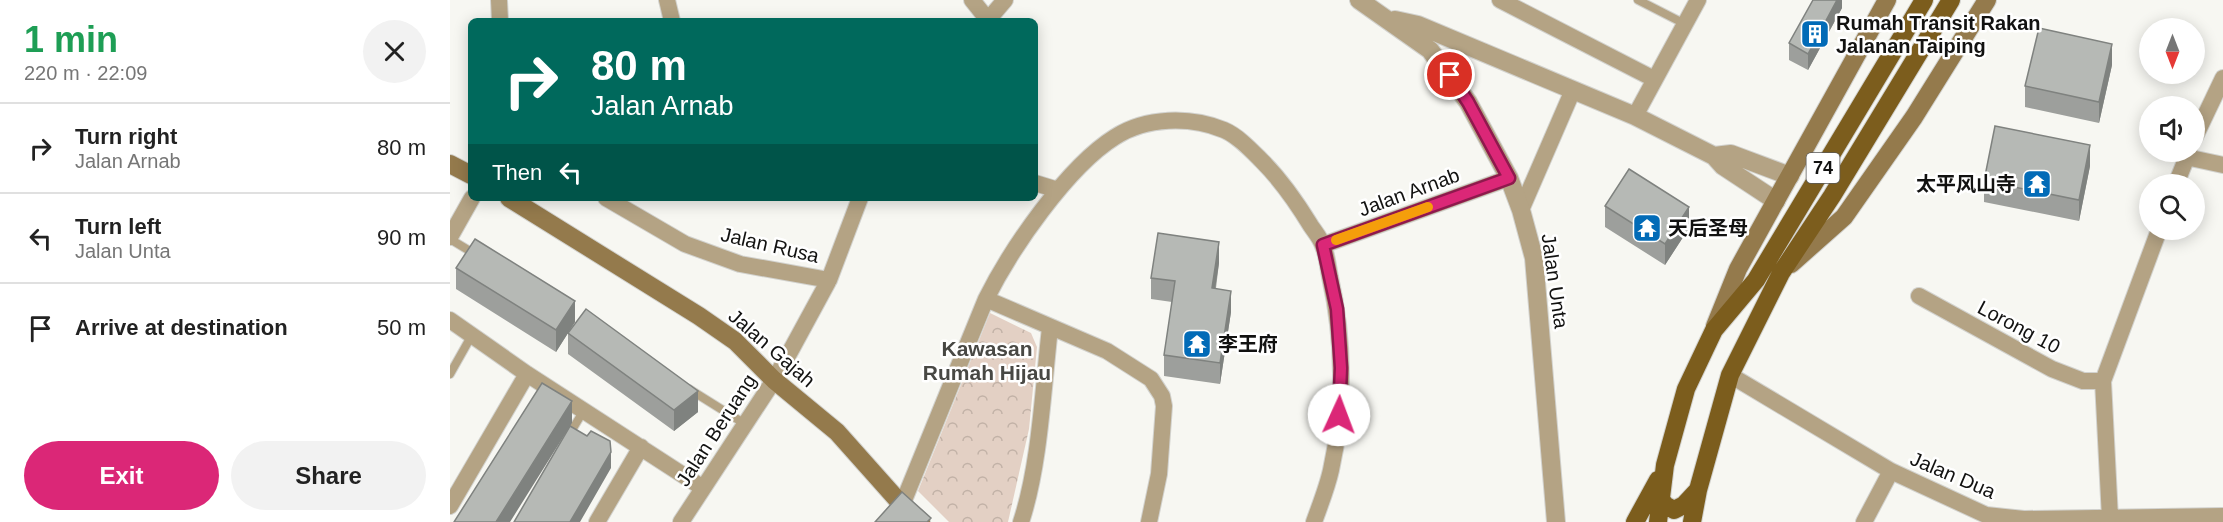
<!DOCTYPE html>
<html lang="en">
<head>
<meta charset="utf-8">
<style>
  body { margin:0; font-family:Helvetica,"Noto Sans SC",sans-serif; background:#f2f2f2; color:#222; height:100vh; display:flex; flex-direction:column; font-size:22px; white-space:nowrap }
  * { box-sizing:border-box; margin:0 }
  p { font-size:20px; color:#767676 }
  .icon { flex:none; width:33px; height:33px; fill:none; stroke:currentColor; stroke-width:2; stroke-linecap:round; stroke-linejoin:round }
  .map { position:relative; flex:1; overflow:hidden }
  .details { display:flex; flex-direction:column; background:#fff; width:450px }
  .details>* { flex:none }
  .hud { position:absolute; left:18px; top:18px; width:570px; height:183px; border-radius:9px; box-shadow:0 3px 15px #0003; background:#00695c; color:#fff; overflow:hidden }
  .needle { width:39px; rotate:180deg }
  .buttons { position:absolute; left:1689px; top:18px; display:grid; gap:12px }
  .buttons a { display:grid; place-items:center; width:66px; height:66px; border-radius:50%; background:#fff; box-shadow:0 3px 15px #0003; font-size:30px }
  .pin { position:absolute; display:grid; place-items:center; width:51px; height:51px; color:#fff; margin:-26px; border:3px solid #fff; border-radius:50%; box-shadow:0 2px 6px #0007 }
  .me { position:absolute; width:66px; margin:-33px; rotate:2deg; stroke-linejoin:round; filter:drop-shadow(0 0 4px #0008) }
  .turn { display:flex; align-items:center; gap:21px; height:126px; padding:0 24px; font-size:27px }
  .turn .icon { width:78px; height:78px; stroke-width:2.5 }
  .turn b { display:block; font-size:42px; line-height:51px }
  .then { display:flex; align-items:center; height:57px; padding:0 24px; background:#0003; gap:12px; font-size:22px }
  .round { display:grid; place-items:center; flex:none; width:63px; height:63px; border-radius:32px; background:#f2f2f2 }
  .head { display:flex; align-items:center; justify-content:space-between; height:102px; padding:0 24px }
  h1 { font-size:36px; font-weight:700; line-height:45px; color:#1e9e55 }
  .primary-button { display:flex; gap:12px; margin-top:auto; padding:12px 24px }
  .primary-button a { flex:1; height:69px; border-radius:36px; background:#db2777; color:#fff; font-size:24px; font-weight:700; line-height:69px; text-align:center }
  .primary-button a+a { background:#f2f2f2; color:#222 }
  ul { padding:0; list-style:none }
  li { display:flex; align-items:center; gap:18px; height:90px; padding:0 24px; border-top:2px solid #e0e0e0 }
  li div { flex:1 }
  li b { display:block; font-size:22px }
  li em { font-style:normal }
  main { display:flex; flex:1; min-height:0 }
  .map>svg:first-child { display:block }
</style>
</head>
<body>
<main>
<section class="details">
<div class="head"><div><h1>1 min</h1><p>220 m · 22:09</p></div><a class="round"><svg class="icon" aria-label="close" viewBox="0 0 24 24"><path d="M6 6l12 12M18 6L6 18"/></svg></a></div>
<ul>
<li><svg class="icon" aria-label="right" viewBox="0 0 24 24"><path d="M7 20v-9h11M14 6l5 5-5 5"/></svg><div><b>Turn right</b><p>Jalan Arnab</p></div><em>80 m</em></li>
<li><svg class="icon" aria-label="left" viewBox="0 0 24 24"><path d="M17 20v-9H6M10 6l-5 5 5 5"/></svg><div><b>Turn left</b><p>Jalan Unta</p></div><em>90 m</em></li>
<li><svg class="icon" aria-label="arrive" viewBox="0 0 24 24"><path d="M6 21V4h12l-3 4 3 4H6"/></svg><div><b>Arrive at destination</b></div><em>50 m</em></li>
</ul>
<div class="primary-button"><a>Exit</a><a>Share</a></div>
</section>
<div class="map">
<svg width="1773" height="522" viewBox="0 0 1773 522">
  <defs>
    <pattern id="park-crowns" width="20" height="18" patternUnits="userSpaceOnUse" patternTransform="scale(1.5)"><rect width="20" height="18" fill="#e3d0c4"/><path d="M2 6a3 3 0 1 1 6 0M12 15a3 3 0 1 1 6 0" fill="none" stroke="#c2b2a7"/></pattern>
  </defs>
  <rect width="100%" height="100%" fill="#f7f7f2"/>
  <path fill="url(#park-crowns)" d="M540,313L581,333L587,347L579,429L558,522H499L468,491Z"/>
  <g fill="none" stroke-linecap="round" stroke-linejoin="round">
    <g stroke="#d2d2ce" stroke-width="10">
      <path id="service" d="M1188,0L1235,24
        M0,239L28,256
        M0,374L22,335
        M239,389L295,424
        M119,435L134,410"/>
    </g>
    <g stroke="#d2d2ce" stroke-width="18">
      <path id="minor" d="M49,0L50,21
        M217,0L222,21
        M522,0L538,20
        M1050,0L1204,79
        M537,21L555,0
        M1185,116L1248,0
        M1744,139L1773,78
        M1736,157L1773,165
        M585,183L608,190
        M1726,184L1739,152
        M156,198L235,244L290,264L379,280
        M1071,210L1123,90
        M0,237L22,198
        M873,245L1059,178
        M1469,296L1602,369L1633,381H1653
        M536,299L657,351L701,379L712,396L714,406L709,474L699,522
        M0,320L77,374L253,488
        M1280,375L1441,471L1536,515L1574,519L1773,516
        M452,505L536,299C561,249 617,167 665,137C696,117 740,116 774,130C788,136 801,150 812,161C831,180 847,203 861,226C865,232 871,239 873,246C877,255 878,267 880,277C894,339 895,408 881,470C877,488 870,505 864,522
        M0,506L77,374
        M1660,518L1653,381L1709,230
        M147,522L191,447
        M231,522L324,380L341,350L379,280L410,198
        M571,522C590,465 593,388 600,328
        M1414,522L1441,471"/>
    </g>
    <g stroke="#d2d2ce" stroke-width="20">
      <path id="tertiary" d="M909,0L980,50L1018,102L1059,178L1071,210L1084,258L1106,522
        M945,20L968,25L1185,116L1264,156L1273,166L1326,201
        M1264,156L1281,154L1340,176"/>
    </g>
    <g stroke="#d2d2ce" stroke-width="20">
      <path id="secondary" d="M0,164L21,175
        M59,198L249,316L285,341L324,380L387,432L452,505L471,522
        M1341,264L1394,217L1464,117L1537,0
        M1265,326L1288,269L1437,0"/>
    </g>
    <g stroke="#d2d2ce" stroke-width="20">
      <path id="primary" d="M1210,498L1215,505L1224,510L1234,505L1248,490
        M1185,522L1208,480
        M1208,522L1215,465L1236,389L1264,330L1306,280L1474,0
        M1242,522L1248,490L1280,375L1331,273L1382,196L1501,0"/>
    </g>
    <use href="#service" stroke="#b4a384" stroke-width="8"/>
    <use href="#minor" stroke="#b4a384" stroke-width="16"/>
    <use href="#tertiary" stroke="#b4a384" stroke-width="18"/>
    <use href="#secondary" stroke="#947a4c" stroke-width="18"/>
    <use href="#primary" stroke="#7c5d1d" stroke-width="18"/>
  </g>
  <path fill="#9d9f9c" d="M1392,0V8L1358,70L1339,60V43Z
    M1662,65L1649,123L1575,107V86Z
    M1640,166L1629,221L1534,202V181Z
    M1155,206L1239,228L1215,265L1155,227Z
    M769,263L766,288L781,312L770,384L714,376V355L722,302L701,299V278Z
    M6,268L125,322L106,352L6,289Z
    M118,333L248,412L224,431L118,354Z"/>
  <path fill="#7f827f" d="M1387,0H1392V8L1358,70V54Z
    M1662,44V65L1649,123V102Z
    M1640,145V166L1629,221V200Z
    M1239,207V228L1215,265V244Z
    M769,242V263L762,309V288Z
    M781,291V312L770,384V363Z
    M125,301V322L106,352V330Z
    M248,391V412L224,431V410Z
    M122,401V423L60,522H46Z
    M161,452V468L130,522H120Z"/>
  <path fill="#b6b9b5" stroke="#7f827f" stroke-width="1.5" d="M1363,0H1387L1358,54L1339,43Z
    M1589,28L1662,44L1649,102L1575,86Z
    M1545,126L1640,145L1629,200L1534,181Z
    M1179,169L1239,207L1215,244L1155,206Z
    M708,233L769,242L762,288L781,291L770,363L714,355L725,281L701,278Z
    M25,239L125,301L106,330L6,268Z
    M136,309L248,391L224,410L118,333Z
    M92,383L122,401L46,522H4Z
    M120,426L137,436L141,431L160,441L161,452L120,522H64Z
    M452,492L481,518L477,522H425Z"/>
  <g fill="none" stroke-linecap="round" stroke-linejoin="round">
    <g stroke="#8e194d" stroke-width="15">
      <path id="route" d="M889,415L891,368L887,309L873,245L1059,178L1018,102L1000,75"/>
    </g>
    <use href="#route" stroke="#db2777" stroke-width="10"/>
    <path stroke="#f59e0b" stroke-width="10" d="M886,240L978,207"/>
  </g>
  <defs>
    <g id="building-square" transform="scale(1.5)"><rect x="-9" y="-9" width="18" height="18" rx="4" fill="#026bb7" stroke="#fff"/><path d="M-4-6H4V6H1V3H-1V6H-4ZM-2.5-4.3h1.7v1.8h-1.7ZM.8-4.3h1.7v1.8H.8ZM-2.5-1h1.7V.8h-1.7ZM.8-1h1.7V.8H.8Z" fill="#fff"/></g>
    <g id="temple-square" transform="scale(1.5)"><rect x="-9" y="-9" width="18" height="18" rx="4" fill="#026bb7" stroke="#fff"/><path d="M0-6L5-2H3V0L6.5 2.5H4V6H1.5V3h-3V6H-4V2.5H-6.5L-3 0V-2H-5Z" fill="#fff"/></g>
  </defs>
  <g fill-rule="evenodd">
    <use href="#building-square" x="1365" y="34"/>
    <use href="#temple-square" x="1587" y="184"/>
    <use href="#temple-square" x="1197" y="228"/>
    <use href="#temple-square" x="747" y="344"/>
  </g>
  <g text-anchor="middle" dominant-baseline="central" stroke-width="5" stroke-linejoin="round" paint-order="stroke">
    <rect fill="#fff" stroke="#595958" stroke-width="1.5" x="1356.5" y="153" width="33" height="30" rx="4.5"/>
    <g font-size="18" font-weight="bold" fill="#121211">
      <text x="1373" y="168">74</text>
    </g>
    <g font-size="20" font-weight="bold" fill="#121211" stroke="#fff" text-anchor="start">
      <text x="1386" y="23">Rumah Transit Rakan<tspan x="1386" dy="23">Jalanan Taiping</tspan></text>
      <text x="1566" y="184" text-anchor="end">太平风山寺</text>
      <text x="1218" y="228">天后圣母</text>
      <text x="768" y="344">李王府</text>
    </g>
    <g font-size="20" fill="#121211" stroke="#fff">
      <text transform="translate(959 192) rotate(-20)">Jalan Arnab</text>
      <text transform="translate(320 245) rotate(13)">Jalan Rusa</text>
      <text transform="translate(1105 281) rotate(82)">Jalan Unta</text>
      <text transform="translate(1569 327) rotate(28)">Lorong 10</text>
      <text transform="translate(322 348) rotate(41)">Jalan Gajah</text>
      <text transform="translate(266 430) rotate(-57)">Jalan Beruang</text>
      <text transform="translate(1503 475) rotate(23)">Jalan Dua</text>
    </g>
    <g font-size="21" font-weight="bold" fill="#484844" stroke="#fff">
      <text x="537" y="348">Kawasan<tspan x="537" dy="24">Rumah Hijau</tspan></text>
    </g>
  </g>
</svg>
<div class="buttons">
<a><svg class="needle" viewBox="-14 -14 28 28"><path d="M0-13l5 13h-10z" fill="#e53935"/><path d="M0 13l5-13h-10z" fill="#767676"/></svg></a>
<a><svg class="icon" aria-label="sound" viewBox="0 0 24 24"><path d="M4 9h4l5-4v14l-5-4H4zM17 9q2 3 0 6"/></svg></a>
<a><svg class="icon" aria-label="search" viewBox="0 0 24 24"><circle cx="10" cy="10" r="6"/><path d="M15 15l6 6"/></svg></a>
</div>
<div class="pin" style="left:1000px;top:75px;background:#d93025"><svg class="icon" aria-label="arrive" viewBox="0 0 24 24"><path d="M6 21V4h12l-3 4 3 4H6"/></svg></div>
<svg class="me" style="left:889px;top:415px" viewBox="-20 -20 40 40"><circle r="19" fill="#fff"/><path d="M0-13L10 11 0 6-10 11z" fill="#db2777"/></svg>
<div class="hud">
<div class="turn"><svg class="icon" aria-label="right" viewBox="0 0 24 24"><path d="M7 20v-9h11M14 6l5 5-5 5"/></svg><div><b>80 m</b>Jalan Arnab</div></div>
<div class="then">Then<svg class="icon" aria-label="left" viewBox="0 0 24 24"><path d="M17 20v-9H6M10 6l-5 5 5 5"/></svg></div>
</div>
</div>
</main>
</body>
</html>
